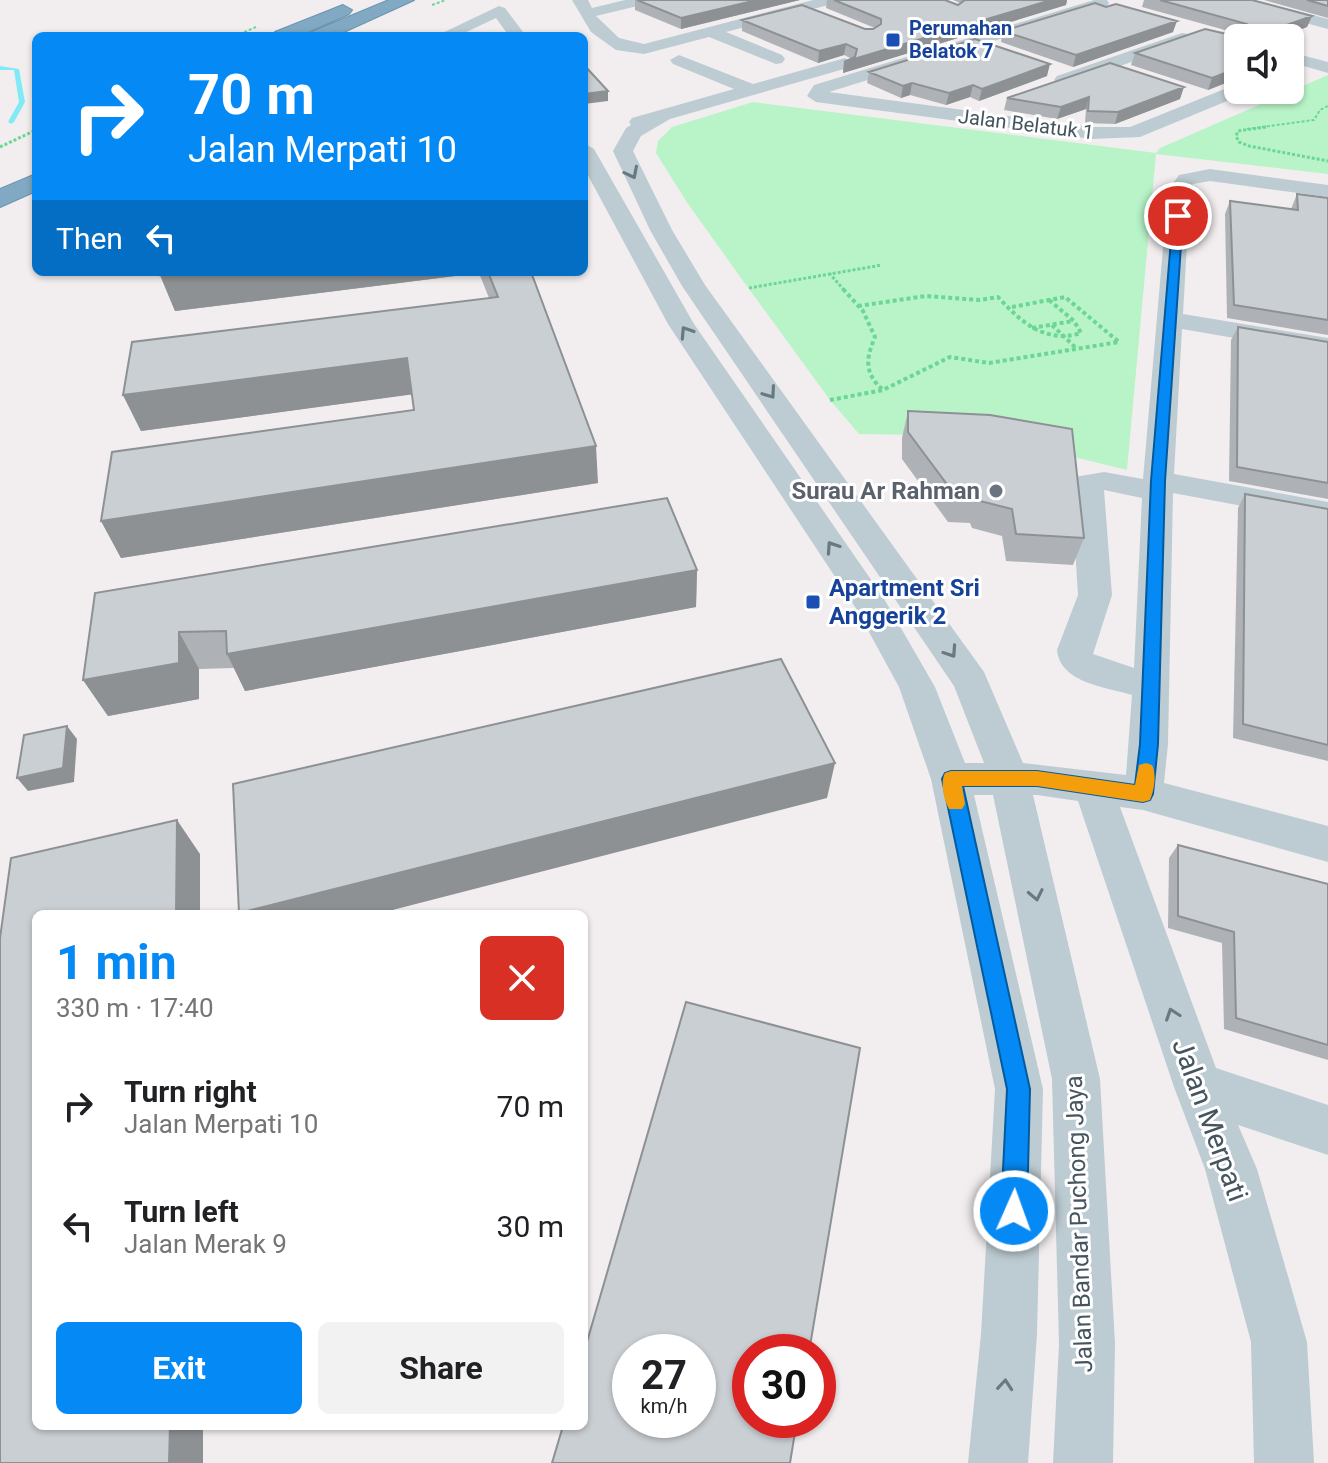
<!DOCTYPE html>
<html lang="en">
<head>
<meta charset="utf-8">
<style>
  body { margin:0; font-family:Roboto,sans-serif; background:#f2f2f2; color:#202124; height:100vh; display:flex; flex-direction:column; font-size:30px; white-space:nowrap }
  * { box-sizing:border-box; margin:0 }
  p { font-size:26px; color:#757577 }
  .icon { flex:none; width:44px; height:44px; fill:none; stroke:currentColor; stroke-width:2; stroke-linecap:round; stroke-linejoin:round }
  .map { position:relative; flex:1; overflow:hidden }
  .drawer { position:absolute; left:32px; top:910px; width:556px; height:520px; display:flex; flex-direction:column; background:#fff; border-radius:12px; box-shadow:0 2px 6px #0004 }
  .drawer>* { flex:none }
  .guide { position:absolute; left:32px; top:32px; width:556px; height:244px; border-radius:12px; box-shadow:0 2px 6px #0004; background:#058af5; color:#fff; overflow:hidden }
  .fabs { position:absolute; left:1224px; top:24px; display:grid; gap:16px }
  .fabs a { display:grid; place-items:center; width:80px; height:80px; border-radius:12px; background:#fff; box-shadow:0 2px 6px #0004; font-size:40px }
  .speed { position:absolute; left:612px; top:1334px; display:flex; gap:16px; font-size:40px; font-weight:700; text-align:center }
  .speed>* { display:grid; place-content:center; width:104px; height:104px; border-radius:50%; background:#fff; box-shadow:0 2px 6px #0004; line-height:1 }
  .speed small { font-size:20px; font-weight:400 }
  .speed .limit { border:12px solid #d22; background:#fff; color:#111 }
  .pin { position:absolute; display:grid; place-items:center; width:68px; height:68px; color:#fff; margin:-34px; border:4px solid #fff; border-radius:50%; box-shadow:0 2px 8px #0007 }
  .me { position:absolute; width:88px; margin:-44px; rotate:2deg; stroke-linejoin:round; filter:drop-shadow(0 0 6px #0008) }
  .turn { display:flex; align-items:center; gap:28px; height:168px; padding:0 24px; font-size:36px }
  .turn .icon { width:104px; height:104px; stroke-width:2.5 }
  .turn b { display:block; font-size:56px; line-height:68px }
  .then { display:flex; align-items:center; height:76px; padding:0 24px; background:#0003; gap:16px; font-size:30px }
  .round { display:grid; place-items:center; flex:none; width:84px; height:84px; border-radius:12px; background:#f2f2f2 }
  .headline { display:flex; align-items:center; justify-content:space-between; height:136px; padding:0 24px }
  h1 { font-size:48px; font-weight:700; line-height:60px; color:#058af5 }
  .action { display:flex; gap:16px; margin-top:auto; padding:16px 24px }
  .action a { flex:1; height:92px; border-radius:12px; background:#058af5; color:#fff; font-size:32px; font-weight:700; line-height:92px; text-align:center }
  .action a+a { background:#f2f2f2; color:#202124 }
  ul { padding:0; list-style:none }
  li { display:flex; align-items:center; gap:24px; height:120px; padding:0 24px }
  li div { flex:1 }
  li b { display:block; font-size:30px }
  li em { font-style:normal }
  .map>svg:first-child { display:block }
</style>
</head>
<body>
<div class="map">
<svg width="1328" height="1463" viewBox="0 0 1328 1463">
  <rect width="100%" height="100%" fill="#f2eeef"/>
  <path fill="#b8f4c8" d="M1328,75V174L1156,154L1127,470L987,436L859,434L830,400L741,278L686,201L656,153L658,141L672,127L753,102L1156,153L1160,148Z"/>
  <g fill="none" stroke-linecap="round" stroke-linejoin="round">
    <path fill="#80ebf6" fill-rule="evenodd" d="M0,66L19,69L25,102L14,122L11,124L8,122L19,102L14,70H0Z"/>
    <g stroke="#6c94af" stroke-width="2">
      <path id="highway" d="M389,0H414L335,36H309L312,32Z
        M343,5L352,10L349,14L298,36H272L275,32Z
        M36,174V191L0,207V189Z"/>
    </g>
    <path stroke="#6cd695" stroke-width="2" stroke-dasharray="3 2" stroke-linecap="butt" d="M432,5L446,0
      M235,36L256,27
      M1247,129L1314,120L1320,110L1328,106"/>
    <path stroke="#6cd695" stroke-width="3" stroke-dasharray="3 2" stroke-linecap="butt" d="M1266,127L1238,131L1236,136L1239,142L1249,146L1328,161
      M0,147L36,130
      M829,273L845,291
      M749,288L882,265"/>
    <path stroke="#6cd695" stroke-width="4" stroke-dasharray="4 3" stroke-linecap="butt" d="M843,289L863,311L875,337C866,358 864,373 882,389
      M858,306L926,296L980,300L998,297C1021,322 1045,344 1081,333L1074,321L1049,300
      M1052,325L1076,348
      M1032,328L1073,321
      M830,400L883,390L950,357L989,363L1119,342L1065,297L1007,308"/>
    <path fill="#bdccd2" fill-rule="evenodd" d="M572,0H588L592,8L625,0H653L650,3L596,16L619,38L644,44L813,0H839L836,3L726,32L782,55L785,59L782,63L776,64L709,37L644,54L616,50L591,32Z
      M1094,0H1107L1109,3L1107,6L829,92L1092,127H1130L1232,86L1238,85V90H1247L1244,94L1140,137L1092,139L816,102L807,96L814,85Z
      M1227,0H1253L1328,19V29L1230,3Z
      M499,6L505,8L526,36H509L496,18L458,36H436Z
      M1182,33L1188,34L1190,38L1188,42L1069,84L1063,85L1054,80L1057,76Z
      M1290,52L1328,62V73L1290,62Z
      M679,55L753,84L845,58L854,63L851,67L670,119L641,136L633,151L672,230L705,285L984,672L1023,763L1126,775L1132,695C1106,687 1060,683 1057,650L1078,595L1071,484L1075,477L1104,472L1143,479L1168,190L1179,175L1210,169L1328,185V197L1210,181L1193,184L1190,190L1183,314L1328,338V354L1182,329L1174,474L1328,502V522L1173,493L1168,744L1164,783L1328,826V862L1143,810L1120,807L1216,1068L1328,1105V1155L1238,1125L1257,1169L1307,1342L1314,1463H1254L1251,1342L1205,1169L1174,1087L1078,801L1037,795H1033L1100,1079L1115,1344L1113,1463H1053L1059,1344L1052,1079L993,795H974L1043,1089L1037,1334L1028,1463H968L981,1334L995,1089L931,779L899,687L857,610L668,324L584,168V143L594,149L694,324L883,597L935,687L965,763H984L954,686L682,286L650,230L613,151L626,128L631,125L629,122L632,118L734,89L673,64L670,60ZM1104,490L1142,498L1134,668L1093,654L1112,595Z"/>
    <use href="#highway" fill="#81a9c3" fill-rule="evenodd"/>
  </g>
  <path fill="#aeb2b6" d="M635,0H800L681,29L635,10Z
    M827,0H945L958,5L960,3L953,0H1067L1066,5L843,73L844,62L852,59L844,55L818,63L742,31V20L873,29L875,28L826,8Z
    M1144,0H1252L1312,16L1307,27L1277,38H1238V78L1208,90L1131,65L1135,53L1205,29L1242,38L1243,35L1142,7Z
    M1264,0H1328V18Z
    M1106,7L1173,32L1073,67L1001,42L1003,31Z
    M869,72L1047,76L979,101L970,97L946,105L910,95L901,98L867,83Z
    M1007,98L1180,99L1115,124L1085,123L1086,109L1057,119L1004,110Z
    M1297,194L1328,198V335L1227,318L1225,214L1230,201L1291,209Z
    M161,272H531L598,483L121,558L101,521L414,410L412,394L141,431L123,395L489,298L479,273L175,311L160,275Z
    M1238,327L1328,342V499L1229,481L1231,340Z
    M908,411L1084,538L1073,565L1006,561L1002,536L972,528L970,523L948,522L902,459V438Z
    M1245,494L1328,509V761L1233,738L1238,508Z
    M697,570L696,607L245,691L234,668L199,669V699L108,716L83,680L95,593Z
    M1178,845L1328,884V1060L1224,1029L1222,943L1168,928L1169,858Z"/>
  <path fill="#8d9194" d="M757,0H800L681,29V18Z
    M1051,0H1067L1066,5L843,73L844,62Z
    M1312,16L1307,27L1277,38H1251Z
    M1177,21L1173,32L1073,67L1076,55Z
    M846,44L844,55L818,63L819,51Z
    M1050,64L1047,76L979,101L982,89Z
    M1238,68V78L1208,90L1212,78Z
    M912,83L910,95L901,98L903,86Z
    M973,85L970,97L946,105L949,93Z
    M1184,87L1180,99L1115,124L1118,112Z
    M608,91V101L584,104V94Z
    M1089,97L1086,109L1057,119L1061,107Z
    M188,272H479V273L175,311L160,275Z
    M407,358L415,394L141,431L123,395Z
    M596,446L598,483L121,558L101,521Z
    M697,570L696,607L245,691L227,654Z
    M179,632L199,669V699L108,716L83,680Z
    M67,726L77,739L74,782L28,791L17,778Z
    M835,763L827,798L377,914H239V913Z
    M177,820L200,854V914H176Z
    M170,1426H203V1463H169Z"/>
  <path fill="#cacfd4" stroke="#8d9194" stroke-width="2" fill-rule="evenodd" d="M637,0H757L681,18Z
    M834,0H945L958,5L965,0H1051L844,62L855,57L857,49L846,44L819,51L742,20L802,5L865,29H873L881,24V19Z
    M1160,0H1252L1312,16L1251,38H1244L1245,30L1249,27L1247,24Z
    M1307,0H1328V6Z
    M1095,3L1106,7L1116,4L1177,21L1076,55L1003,31Z
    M1205,29L1244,38H1238V68L1212,78L1135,53Z
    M975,39L1050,64L982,89L973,85L949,93L912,83L903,86L869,72Z
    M1110,63L1184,87L1118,112L1088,111L1089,97L1061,107L1007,98Z
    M584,65L608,91L584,94Z
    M1297,194L1328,198V320L1234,305L1230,201L1298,210Z
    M161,272H188L160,275Z
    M488,272H531L596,446L101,521L112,452L414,410L407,358L123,395L132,342L498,297Z
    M1238,327L1328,342V483L1237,467Z
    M908,411L990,415L1072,429L1084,538L1016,534L1012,509L980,501L978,495H955L908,432Z
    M1245,494L1328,509V745L1243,724Z
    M667,498L697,570L227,654L226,631L179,632V663L83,680L95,593Z
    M781,659L835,763L239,913L233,784Z
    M67,726L63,768L17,778L24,735Z
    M177,820L176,914H36V1426H170L169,1463H0V938L11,858Z
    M1178,845L1328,884V1045L1236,1018L1234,932L1178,916Z
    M686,1002L860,1048L809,1352H750V1420H797L790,1463H552L563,1426H584V1352ZM630,1352H698V1420H630Z"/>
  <defs><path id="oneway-chevron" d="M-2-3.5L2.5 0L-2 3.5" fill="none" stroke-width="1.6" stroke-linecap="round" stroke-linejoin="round" transform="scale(2)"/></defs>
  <g stroke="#697981">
    <use href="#oneway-chevron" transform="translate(632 173) rotate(63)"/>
    <use href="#oneway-chevron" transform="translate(686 332) rotate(-123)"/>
    <use href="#oneway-chevron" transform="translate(770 393) rotate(55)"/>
    <use href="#oneway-chevron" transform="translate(832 547) rotate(-124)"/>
    <use href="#oneway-chevron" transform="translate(951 652) rotate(56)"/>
    <use href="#oneway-chevron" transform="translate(1036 895) rotate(78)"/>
    <use href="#oneway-chevron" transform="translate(1172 1014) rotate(-109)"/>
    <use href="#oneway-chevron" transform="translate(1005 1385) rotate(-85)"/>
  </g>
  <path fill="#058af5" stroke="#035a9f" stroke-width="2" d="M1178,213L1183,216L1165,481L1158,744L1153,794L1150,800L1143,802L1037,786H963L1030,1089L1027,1211L1023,1220L1014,1224L1005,1220L1001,1211L1007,1089L942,779L945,773L951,771H1037L1135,785L1140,744L1151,481L1173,216Z"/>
  <path fill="#f59e0b" d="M1146,763L1152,765C1157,774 1154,791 1150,800L1143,802L1037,786H962L965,804L962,809H949C944,800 940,783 945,773L951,771H1037L1135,785L1139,765Z"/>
  <g fill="#1a4fb4" stroke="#fff" stroke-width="3">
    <rect x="885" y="32" width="16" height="16" rx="4"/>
    <rect x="805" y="594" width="16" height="16" rx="4"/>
  </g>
  <circle fill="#6b7280" stroke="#fff" stroke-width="3" cx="996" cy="491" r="8"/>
  <g text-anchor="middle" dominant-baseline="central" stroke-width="6" stroke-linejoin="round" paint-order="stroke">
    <g font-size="20" font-weight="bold" fill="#164399" stroke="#fff" text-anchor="start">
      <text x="909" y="28">Perumahan<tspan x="909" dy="23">Belatok 7</tspan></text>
    </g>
    <g font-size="20" fill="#45555e" stroke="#fff">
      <text transform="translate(1026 124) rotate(7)">Jalan Belatuk 1</text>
    </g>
    <g font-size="24" font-weight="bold" fill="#5b616d" stroke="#fff" text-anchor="end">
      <text x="980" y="491">Surau Ar Rahman</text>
    </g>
    <g font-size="24" font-weight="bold" fill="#164399" stroke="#fff" text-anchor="start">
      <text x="829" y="588">Apartment Sri<tspan x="829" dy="28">Anggerik 2</tspan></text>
    </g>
    <g font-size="24" fill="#45555e" stroke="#fff">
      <text transform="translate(1079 1224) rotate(-92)">Jalan Bandar Puchong Jaya</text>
    </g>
    <g font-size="28" fill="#45555e" stroke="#fff">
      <text transform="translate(1210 1120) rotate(70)">Jalan Merpati</text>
    </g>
  </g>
</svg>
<div class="fabs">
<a><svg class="icon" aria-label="sound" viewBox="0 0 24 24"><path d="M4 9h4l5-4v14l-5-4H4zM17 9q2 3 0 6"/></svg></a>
</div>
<div class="speed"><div>27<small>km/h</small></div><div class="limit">30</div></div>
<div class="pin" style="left:1178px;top:216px;background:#d93025"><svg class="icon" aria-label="arrive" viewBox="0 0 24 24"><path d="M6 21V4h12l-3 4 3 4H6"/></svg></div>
<svg class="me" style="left:1014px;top:1211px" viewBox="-20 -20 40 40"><circle r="17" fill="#058af5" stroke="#fff" stroke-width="3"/><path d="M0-11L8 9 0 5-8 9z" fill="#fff"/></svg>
<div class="guide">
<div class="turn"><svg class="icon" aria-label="right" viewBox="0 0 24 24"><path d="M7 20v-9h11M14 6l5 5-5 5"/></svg><div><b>70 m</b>Jalan Merpati 10</div></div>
<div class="then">Then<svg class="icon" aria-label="left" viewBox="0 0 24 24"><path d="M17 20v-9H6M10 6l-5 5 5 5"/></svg></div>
</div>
<section class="drawer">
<div class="headline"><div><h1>1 min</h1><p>330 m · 17:40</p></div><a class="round" style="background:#d93025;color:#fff"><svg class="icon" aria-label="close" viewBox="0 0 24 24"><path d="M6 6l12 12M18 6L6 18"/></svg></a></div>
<ul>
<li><svg class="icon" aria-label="right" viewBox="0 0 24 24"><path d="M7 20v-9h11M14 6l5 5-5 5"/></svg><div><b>Turn right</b><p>Jalan Merpati 10</p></div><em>70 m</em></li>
<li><svg class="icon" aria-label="left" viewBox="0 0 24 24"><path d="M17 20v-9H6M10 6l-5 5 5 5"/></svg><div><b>Turn left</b><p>Jalan Merak 9</p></div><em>30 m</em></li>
</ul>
<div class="action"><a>Exit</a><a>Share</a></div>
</section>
</div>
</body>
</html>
